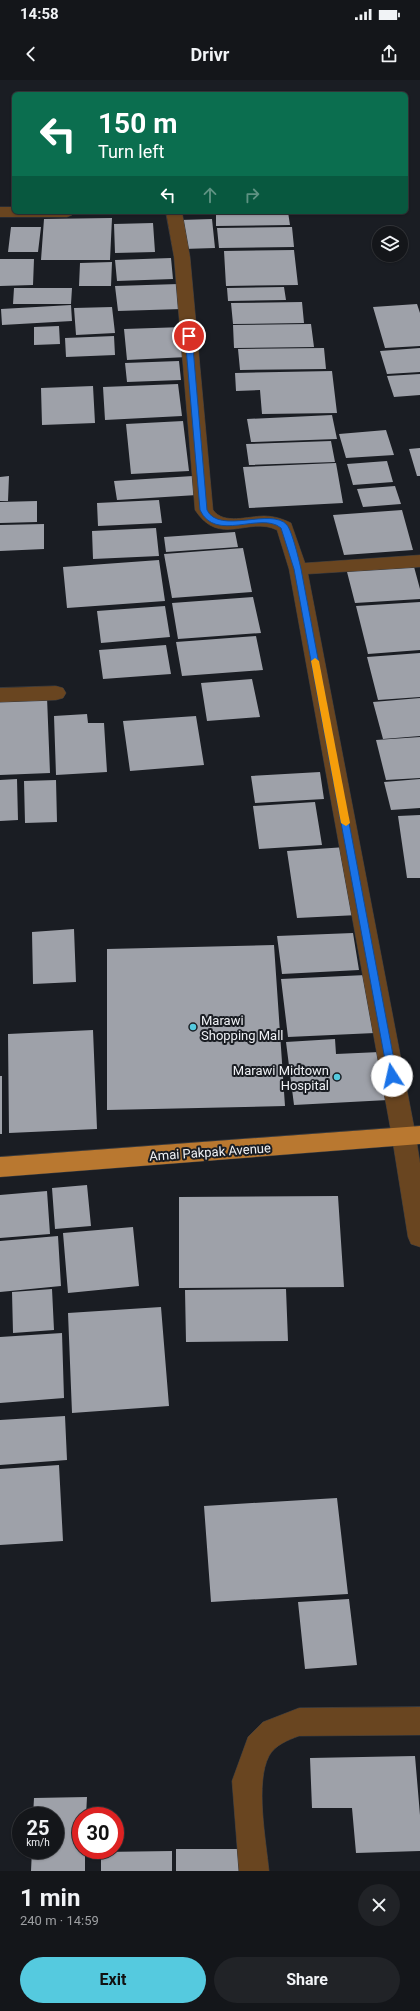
<!DOCTYPE html>
<html lang="en">
<head>
<meta charset="utf-8">
<style>
  body { margin:0; font-family:Roboto,sans-serif; background:#212327; color:#f1f3f6; height:100vh; display:flex; flex-direction:column; font-size:15px; white-space:nowrap }
  * { box-sizing:border-box; margin:0 }
  p { font-size:13px; color:#9d9fa2 }
  .icon { flex:none; width:22px; height:22px; fill:none; stroke:currentColor; stroke-width:2; stroke-linecap:round; stroke-linejoin:round }
  .map { position:relative; height:1791px; overflow:hidden }
  .side { display:flex; flex-direction:column; background:#14161a; flex:1 }
  .side>* { flex:none }
  .hud { position:absolute; left:12px; top:12px; width:396px; height:122px; border-radius:6px; box-shadow:0 1px 3px #0004,0 0 0 1px #333539; background:#0b6e4f; color:#fff; overflow:hidden }
  .tools { position:absolute; left:372px; top:146px; display:grid; gap:8px }
  .tools a { display:grid; place-items:center; width:36px; height:36px; border-radius:50%; background:#14161a; box-shadow:0 1px 3px #0004,0 0 0 1px #333539; font-size:20px }
  .speed { position:absolute; left:12px; top:1727px; display:flex; gap:8px; font-size:20px; font-weight:700; text-align:center }
  .speed>* { display:grid; place-content:center; width:52px; height:52px; border-radius:50%; background:#14161a; box-shadow:0 1px 3px #0004,0 0 0 1px #333539; line-height:1 }
  .speed small { font-size:10px; font-weight:400 }
  .speed .limit { border:6px solid #d22; background:#fff; color:#111 }
  .pin { position:absolute; display:grid; place-items:center; width:34px; height:34px; color:#fff; margin:-17px; border:2px solid #fff; border-radius:50%; box-shadow:0 1px 4px #0007 }
  .me { position:absolute; width:44px; margin:-22px; rotate:350deg; stroke-linejoin:round; filter:drop-shadow(0 0 3px #0008) }
  .turn { display:flex; align-items:center; gap:14px; height:84px; padding:0 20px; font-size:18px }
  .turn .icon { width:52px; height:52px; stroke-width:2.5 }
  .turn b { display:block; font-size:28px; line-height:34px }
  .lanes { display:flex; align-items:center; height:38px; padding:0 20px; background:#0003; justify-content:center; gap:20px; direction:ltr }
  .lanes .off { opacity:.35 }
  .round { display:grid; place-items:center; flex:none; width:42px; height:42px; border-radius:21px; background:#212327 }
  .head { display:flex; align-items:center; justify-content:space-between; height:68px; padding:0 20px }
  h1 { font-size:24px; font-weight:700; line-height:30px }
  .action { display:flex; gap:8px; margin-top:auto; padding:8px 20px }
  .action a { flex:1; height:46px; border-radius:24px; background:#55cadf; color:#111; font-size:16px; font-weight:700; line-height:46px; text-align:center }
  .action a+a { background:#212327; color:#f1f3f6 }
  .status { display:flex; justify-content:space-between; align-items:center; height:28px; padding:0 20px; background:#14161a; direction:ltr }
  .status svg { height:11px; fill:currentColor }
  header { display:flex; justify-content:space-between; align-items:center; height:52px; padding:0 20px; background:#14161a; font-size:18px; font-weight:700 }
  .map>svg:first-child { display:block }
</style>
</head>
<body>
<div class="status"><b>14:58</b><svg viewBox="0 0 49 12"><path d="M0 12V9h3v3zM5 12V6h3v6zM10 12V3h3v9zM15 12V0h3v12zM26 1h20v11H26zM47 4h2v5h-2z"/></svg></div>
<header><svg class="icon" aria-label="back" viewBox="0 0 24 24"><path d="M15 5l-7 7 7 7"/></svg>Drivr<svg class="icon" aria-label="share" viewBox="0 0 24 24"><path d="M12 15V3M7 8l5-5 5 5M5 13v7h14v-7"/></svg></header>
<div class="map">
<svg width="420" height="1791" viewBox="0 0 420 1791">
  <rect width="100%" height="100%" fill="#1a1d23"/>
  <path fill="#9ea1a9" d="M216,132H288L290,145L216,146Z
    M112,138L110,180H41L44,139Z
    M212,139L215,168L183,169L180,140Z
    M153,143L155,172L115,173L114,144Z
    M11,147H41L38,172H8Z
    M292,147L294,167L219,168L217,148Z
    M294,170L298,205L226,206L224,171Z
    M171,178L173,199L117,201L115,180Z
    M0,179H34L33,205L0,206Z
    M112,182L111,206H79L80,183Z
    M179,204L182,229L118,231L115,206Z
    M284,207L286,220L228,221L227,208Z
    M14,208H72L71,224H13Z
    M302,222L304,243L233,244L231,223Z
    M417,224L420,233V266L385,268L373,227Z
    M71,225L72,241L2,245L1,229Z
    M112,227L115,253L76,255L74,228Z
    M311,244L314,267L234,268L233,245Z
    M59,246L60,264L34,265V247Z
    M184,247L187,277L127,280L124,249Z
    M114,256L115,275L66,277L65,258Z
    M324,268L326,289L240,290L238,269Z
    M420,268V292L387,294L380,271Z
    M179,281L181,300L127,302L125,283Z
    M332,291L337,333L262,334L260,310L236,311L235,293Z
    M420,294V315L394,317L387,296Z
    M178,304L182,336L105,340L103,307Z
    M93,306L95,343L42,345L41,308Z
    M332,335L337,359L251,362L247,339Z
    M183,341L189,391L131,394L126,344Z
    M386,350L394,375L346,378L339,354Z
    M331,361L335,382L249,385L246,364Z
    M420,368V396H417L409,369Z
    M387,381L393,402L353,405L347,384Z
    M336,383L343,423L249,428L243,387Z
    M9,396L8,421H0V397Z
    M193,396L197,415L117,420L114,401Z
    M395,406L401,424L363,427L357,409Z
    M159,420L162,443L98,446L97,423Z
    M37,421V442L0,443V422Z
    M402,430L413,470L344,475L333,435Z
    M44,444V469L0,471V445Z
    M156,448L159,476L93,479L92,451Z
    M235,452L238,467L166,472L164,457Z
    M243,468L252,512L172,518L164,474Z
    M159,480L165,521L67,528L63,487Z
    M413,483L420,509V519L355,523L346,488Z
    M253,517L261,553L178,559L172,523Z
    M420,522V570L368,574L356,526Z
    M165,526L170,557L101,563L97,531Z
    M256,556L263,590L182,596L176,562Z
    M166,565L171,594L103,599L99,570Z
    M420,573V617L378,620L367,577Z
    M252,599L260,637L207,641L201,603Z
    M47,617L50,693L0,695V619Z
    M420,618V656L383,659L373,622Z
    M87,634L88,643H104L107,692L56,695L54,636Z
    M196,636L204,685L130,691L123,641Z
    M420,657V698L386,700L376,660Z
    M320,692L324,719L255,723L251,696Z
    M17,699L18,740L0,741V700Z
    M420,699V728L391,730L384,702Z
    M56,700L57,742L25,743L24,701Z
    M315,722L322,765L259,769L253,726Z
    M420,735V798H407L398,736Z
    M346,767L358,835L297,838L287,771Z
    M74,849L76,902L33,904L32,852Z
    M353,853L359,890L282,894L277,856Z
    M274,865L285,1026L107,1030V869Z
    M366,895L375,953L288,957L281,899Z
    M93,950L97,1049L9,1053L8,954Z
    M335,959L336,974L380,972L388,1020L294,1025L286,962Z
    M0,996H2V1054H0Z
    M87,1105L91,1146L55,1149L52,1108Z
    M47,1111L50,1154L0,1158V1115Z
    M338,1116L344,1207L179,1208V1117Z
    M133,1147L139,1206L68,1213L63,1153Z
    M58,1156L61,1206L0,1212V1161Z
    M52,1209L54,1250L13,1253L12,1212Z
    M286,1209L288,1261L186,1262L185,1210Z
    M161,1227L169,1326L72,1333L68,1233Z
    M62,1253L64,1318L0,1323V1257Z
    M65,1336L67,1380L0,1385V1340Z
    M59,1385L63,1461L0,1465V1389Z
    M337,1418L348,1514L211,1522L204,1426Z
    M349,1519L357,1585L305,1589L298,1522Z
    M415,1676L420,1735V1771L356,1773L352,1728H312L310,1678Z
    M87,1717L86,1736H81V1770H85V1791H31L32,1770H55V1736H33L34,1718Z
    M176,1769H243V1791H176Z
    M172,1771V1791H101V1772Z"/>
  <g fill="none" stroke-linecap="round" stroke-linejoin="round">
    <g stroke="#383b40" stroke-width="1">
      <path id="minor" d="M0,127H14V132H75L72,135L67,137H0Z
        M166,132H182L190,177L213,430C224,445 248,436 264,436C274,436 283,439 291,443L305,483L420,475V487L308,494L416,1057L420,1083V1167L411,1164L408,1157L392,1057L289,489L277,450C248,436 220,468 195,430L174,177Z
        M56,606L63,608L66,613L63,618L56,620L0,622V608Z
        M420,1627V1655L299,1656C288,1660 275,1665 269,1676C255,1703 266,1760 269,1791H239L232,1701L248,1657L263,1642L299,1628Z"/>
    </g>
    <g stroke="#383b40" stroke-width="1">
      <path id="trunk" d="M420,1046V1064L0,1097V1077Z"/>
    </g>
    <use href="#minor" fill="#694520" fill-rule="evenodd"/>
    <use href="#trunk" fill="#b97830" fill-rule="evenodd"/>
  </g>
  <path fill="#1a73e8" stroke="#114b97" d="M189,254L192,256L207,430C219,455 272,427 287,445C292,451 299,480 301,489L397,996L392,999L388,996L294,489L281,448C261,431 215,463 200,430L185,256Z"/>
  <path fill="#f59e0b" d="M315,578L319,581L350,743L346,746L341,743L311,581Z"/>
  <g fill="#55cadf" stroke="#1a1d23" stroke-width="1.5">
    <circle cx="193" cy="947" r="4"/>
    <circle cx="337" cy="997" r="4"/>
  </g>
  <g text-anchor="middle" dominant-baseline="central" stroke-width="4" stroke-linejoin="round" paint-order="stroke">
    <g font-size="13" fill="#eff1f5" stroke="#1a1d23" text-anchor="start">
      <text x="201" y="940">Marawi<tspan x="201" dy="15">Shopping Mall</tspan></text>
      <text x="329" y="990" text-anchor="end">Marawi Midtown<tspan x="329" dy="15">Hospital</tspan></text>
    </g>
    <g font-size="13" fill="#eff1f5" stroke="#1a1d23">
      <text transform="translate(210 1072) rotate(-4)">Amai Pakpak Avenue</text>
    </g>
  </g>
</svg>
<div class="tools">
<a><svg class="icon" aria-label="layers" viewBox="0 0 24 24"><path d="M12 4l9 5-9 5-9-5zM3 14l9 5 9-5"/></svg></a>
</div>
<div class="speed"><div>25<small>km/h</small></div><div class="limit">30</div></div>
<div class="pin" style="left:189px;top:256px;background:#d93025"><svg class="icon" aria-label="arrive" viewBox="0 0 24 24"><path d="M6 21V4h12l-3 4 3 4H6"/></svg></div>
<svg class="me" style="left:392px;top:996px" viewBox="-20 -20 40 40"><circle r="19" fill="#fff"/><path d="M0-13L10 11 0 6-10 11z" fill="#1a73e8"/></svg>
<div class="hud">
<div class="turn"><svg class="icon" aria-label="left" viewBox="0 0 24 24"><path d="M17 20v-9H6M10 6l-5 5 5 5"/></svg><div><b>150 m</b>Turn left</div></div>
<div class="lanes"><svg class="icon" aria-label="left" viewBox="0 0 24 24"><path d="M17 20v-9H6M10 6l-5 5 5 5"/></svg><svg class="icon off" aria-label="ahead" viewBox="0 0 24 24"><path d="M12 20V5M6 11l6-6 6 6"/></svg><svg class="icon off" aria-label="right" viewBox="0 0 24 24"><path d="M7 20v-9h11M14 6l5 5-5 5"/></svg></div>
</div>
</div>
<section class="side">
<div class="head"><div><h1>1 min</h1><p>240 m · 14:59</p></div><a class="round"><svg class="icon" aria-label="close" viewBox="0 0 24 24"><path d="M6 6l12 12M18 6L6 18"/></svg></a></div>
<div class="action"><a>Exit</a><a>Share</a></div>
</section>
</body>
</html>
